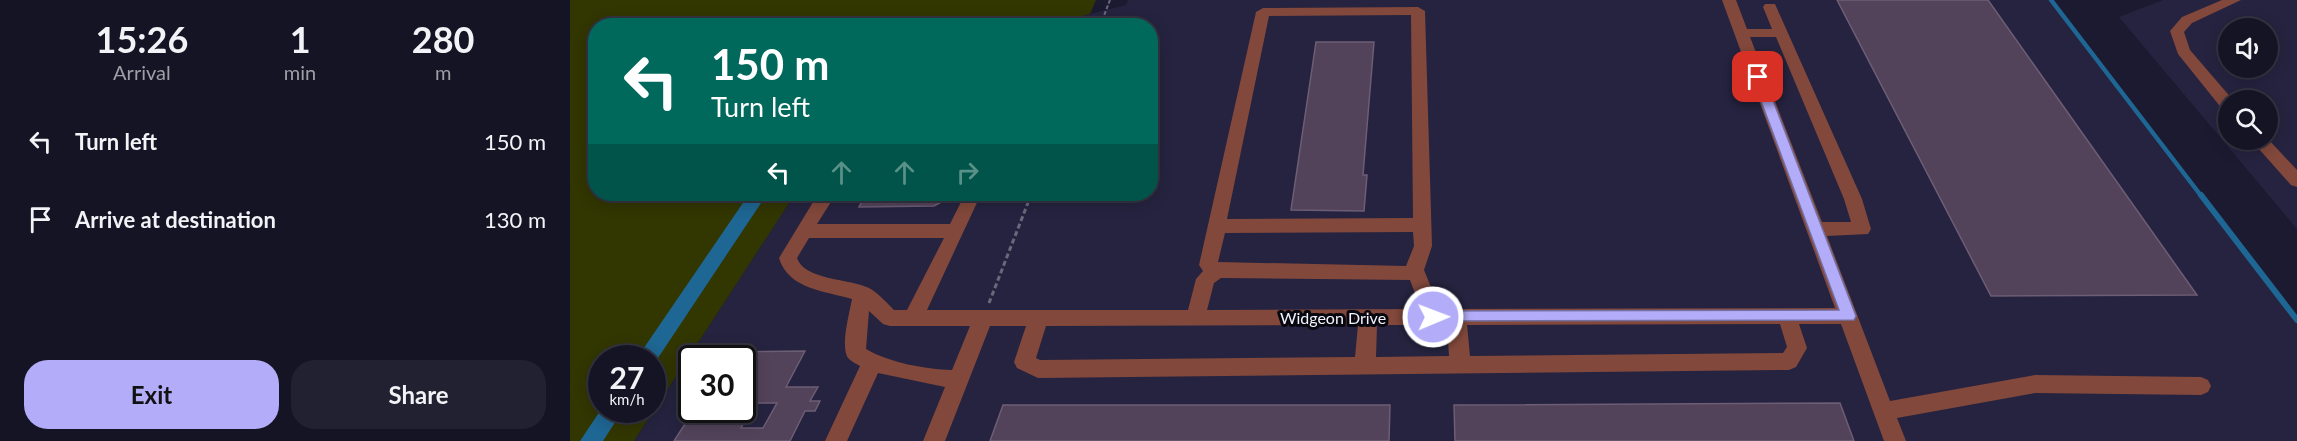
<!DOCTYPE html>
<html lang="en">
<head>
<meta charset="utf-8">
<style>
  body { margin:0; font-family:Lato,sans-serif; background:#222131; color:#f1f3f6; height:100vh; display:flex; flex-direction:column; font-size:22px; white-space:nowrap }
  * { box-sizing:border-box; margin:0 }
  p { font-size:20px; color:#9d9ea6 }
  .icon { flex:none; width:33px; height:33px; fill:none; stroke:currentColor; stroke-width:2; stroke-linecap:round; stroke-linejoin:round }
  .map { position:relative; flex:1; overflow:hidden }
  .details { display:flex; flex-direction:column; background:#151424; width:570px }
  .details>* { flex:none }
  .top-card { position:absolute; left:18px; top:18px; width:570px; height:183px; border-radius:24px; box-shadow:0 3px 15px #0003,0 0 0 2px #343341; background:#00695c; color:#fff; overflow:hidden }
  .buttons { position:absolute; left:1648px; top:18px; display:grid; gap:12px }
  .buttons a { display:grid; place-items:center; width:60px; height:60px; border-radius:50%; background:#151424; box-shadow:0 3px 15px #0003,0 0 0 2px #343341; font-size:30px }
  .speed { position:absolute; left:18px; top:345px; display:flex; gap:12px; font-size:30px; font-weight:700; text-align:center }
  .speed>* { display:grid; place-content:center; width:78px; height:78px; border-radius:50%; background:#151424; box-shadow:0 3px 15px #0003,0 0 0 2px #343341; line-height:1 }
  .speed small { font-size:15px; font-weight:400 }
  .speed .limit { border:3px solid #111; border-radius:9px; background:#fff; color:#111 }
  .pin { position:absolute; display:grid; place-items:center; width:51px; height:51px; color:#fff; margin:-26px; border-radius:12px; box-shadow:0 3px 9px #0006 }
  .me { position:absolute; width:66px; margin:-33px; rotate:89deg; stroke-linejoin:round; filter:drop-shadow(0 0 4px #0008) }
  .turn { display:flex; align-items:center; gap:21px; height:126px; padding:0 24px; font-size:27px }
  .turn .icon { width:78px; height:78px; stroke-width:2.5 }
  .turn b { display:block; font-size:42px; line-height:51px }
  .lanes { display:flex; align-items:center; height:57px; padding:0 24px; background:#0003; justify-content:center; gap:30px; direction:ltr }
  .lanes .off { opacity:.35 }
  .eta { display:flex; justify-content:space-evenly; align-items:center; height:102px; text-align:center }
  .eta b { font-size:36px; font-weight:700; line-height:42px }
  .primary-button { display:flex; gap:12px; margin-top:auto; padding:12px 24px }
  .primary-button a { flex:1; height:69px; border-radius:24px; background:#b3adf9; color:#111; font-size:24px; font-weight:700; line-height:69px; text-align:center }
  .primary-button a+a { background:#222131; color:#f1f3f6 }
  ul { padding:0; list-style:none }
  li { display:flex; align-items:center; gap:18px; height:78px; padding:0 24px }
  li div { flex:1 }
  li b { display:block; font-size:22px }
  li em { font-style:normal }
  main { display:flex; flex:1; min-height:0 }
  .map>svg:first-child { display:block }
</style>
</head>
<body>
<main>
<section class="details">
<div class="eta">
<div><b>15:26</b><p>Arrival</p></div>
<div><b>1</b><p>min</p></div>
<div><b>280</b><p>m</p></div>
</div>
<ul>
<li><svg class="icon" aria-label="left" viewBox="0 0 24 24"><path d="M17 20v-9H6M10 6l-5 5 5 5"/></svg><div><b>Turn left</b></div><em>150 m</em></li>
<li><svg class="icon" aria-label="arrive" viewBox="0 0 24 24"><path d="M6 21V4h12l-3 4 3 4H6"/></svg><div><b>Arrive at destination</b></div><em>130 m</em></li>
</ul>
<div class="primary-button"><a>Exit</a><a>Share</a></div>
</section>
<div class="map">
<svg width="1727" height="441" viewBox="0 0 1727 441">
  <rect width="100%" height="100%" fill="#1c1a30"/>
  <path fill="#25233f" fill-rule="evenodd" d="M558,0H1483L1727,320V441H64L225,194H580V26L477,25L556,5ZM122,358H172V410H122Z
    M1593,0H1727V229L1549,17ZM1659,28H1698V68H1659ZM1659,100H1698V140H1659Z"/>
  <path fill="#323600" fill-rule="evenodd" d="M0,0H526L520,14L477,25L26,26V194H225L64,441H0ZM32,358H82V410H32Z"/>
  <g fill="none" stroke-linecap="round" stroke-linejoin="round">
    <path stroke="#1e6693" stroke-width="4.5" d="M1481,0L1632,197"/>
    <path stroke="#1e6693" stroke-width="6" d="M1631,195L1727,320"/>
    <path fill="#1e6693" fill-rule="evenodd" d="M179,194H197L84,364L82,358H67Z
      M32,408L53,410L33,441H10Z"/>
  </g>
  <path fill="#52435a" stroke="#6d5d75" stroke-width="1.5" fill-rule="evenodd" d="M1267,0H1418L1627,295L1421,296Z
    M746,42H804L793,175H797L794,211L721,210Z
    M296,194H380L377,199L364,206L289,207Z
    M235,351L216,387H248L240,401H250L245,411H235L220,441H104L124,410H172V358H155L159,352ZM185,403H207L193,428H171Z
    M1270,403L1284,441H885L884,405Z
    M433,405H820L819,441H420Z"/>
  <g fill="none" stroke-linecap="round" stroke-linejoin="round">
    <path stroke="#6a687a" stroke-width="2" stroke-dasharray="4 2" stroke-linecap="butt" d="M530,26L540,0
      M461,197L462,194"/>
    <path stroke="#6a687a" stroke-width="3" stroke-dasharray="5 3" stroke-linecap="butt" d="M419,303L461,195"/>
    <path fill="#82483b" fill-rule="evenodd" d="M1152,0H1166L1177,29H1202L1193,7L1195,4H1205L1292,199L1301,229L1298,234L1257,236L1320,401L1465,375L1631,377L1638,380L1641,386L1638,392L1631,395L1465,393L1327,418L1336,441H1314L1271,324H1229L1237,348L1226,367L1219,370L468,378L447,368L444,362L456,326H420L375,441H353L375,387L308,373L277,441H255L290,366C286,364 281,361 278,358C270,347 280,311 282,299C255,291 218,289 209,258L248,194H266L247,224H380L395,194H411L357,310H618L626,279L633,271L629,265L686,12L693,8L848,7L855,11L862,246L854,270L870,309L1265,308ZM841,15L843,218L657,219L699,16ZM1180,37H1206L1274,199L1281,222H1252ZM843,232L844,246L836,266L648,262L655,233ZM239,238H374L337,310H324C317,303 308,293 299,288C281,279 234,280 227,258ZM651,278L840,280L851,309L637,310L644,283ZM299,311L313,324L320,326H400L382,370C355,369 320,363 296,349ZM1210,324L1217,347L1213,353L900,356L897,325ZM788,325L785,357L470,360L466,358L476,326ZM807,325H877L879,356L806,357Z
      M1652,0H1671L1622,23L1614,32L1620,50L1663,100H1659V111L1653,110L1608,54L1600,31L1612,17Z
      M1698,139L1727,170V187L1721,185L1681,140Z"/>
  </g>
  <path fill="#b3adf9" stroke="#7470a2" stroke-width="1.5" d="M1188,73L1194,77L1286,316L1284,320L858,321L855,317L858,313L863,311L1269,310L1182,77Z"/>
  <g text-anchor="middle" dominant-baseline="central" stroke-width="6" stroke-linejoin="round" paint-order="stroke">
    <g font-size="16" fill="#f4f3fd" stroke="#070710">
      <text x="763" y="317">Widgeon Drive</text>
    </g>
  </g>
</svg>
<div class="buttons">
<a><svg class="icon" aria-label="sound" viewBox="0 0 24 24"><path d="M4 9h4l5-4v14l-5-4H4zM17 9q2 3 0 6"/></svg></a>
<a><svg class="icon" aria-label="search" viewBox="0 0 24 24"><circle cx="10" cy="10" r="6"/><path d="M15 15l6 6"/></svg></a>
</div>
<div class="speed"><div>27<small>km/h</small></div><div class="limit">30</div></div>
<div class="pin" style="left:1188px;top:77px;background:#d93025"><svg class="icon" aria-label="arrive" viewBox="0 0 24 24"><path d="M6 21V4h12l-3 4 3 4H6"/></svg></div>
<svg class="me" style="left:863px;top:317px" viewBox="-20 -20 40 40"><circle r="17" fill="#b3adf9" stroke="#fff" stroke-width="3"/><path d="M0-11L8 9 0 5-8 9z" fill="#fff"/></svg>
<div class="top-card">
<div class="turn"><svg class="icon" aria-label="left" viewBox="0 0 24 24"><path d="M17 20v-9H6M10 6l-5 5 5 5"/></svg><div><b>150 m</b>Turn left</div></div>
<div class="lanes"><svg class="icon" aria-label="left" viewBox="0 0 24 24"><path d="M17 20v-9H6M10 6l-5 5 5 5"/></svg><svg class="icon off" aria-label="ahead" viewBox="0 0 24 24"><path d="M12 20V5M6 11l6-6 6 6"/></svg><svg class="icon off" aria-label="ahead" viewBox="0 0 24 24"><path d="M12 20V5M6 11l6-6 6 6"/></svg><svg class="icon off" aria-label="right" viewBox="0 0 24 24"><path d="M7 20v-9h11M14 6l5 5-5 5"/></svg></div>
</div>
</div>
</main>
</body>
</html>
